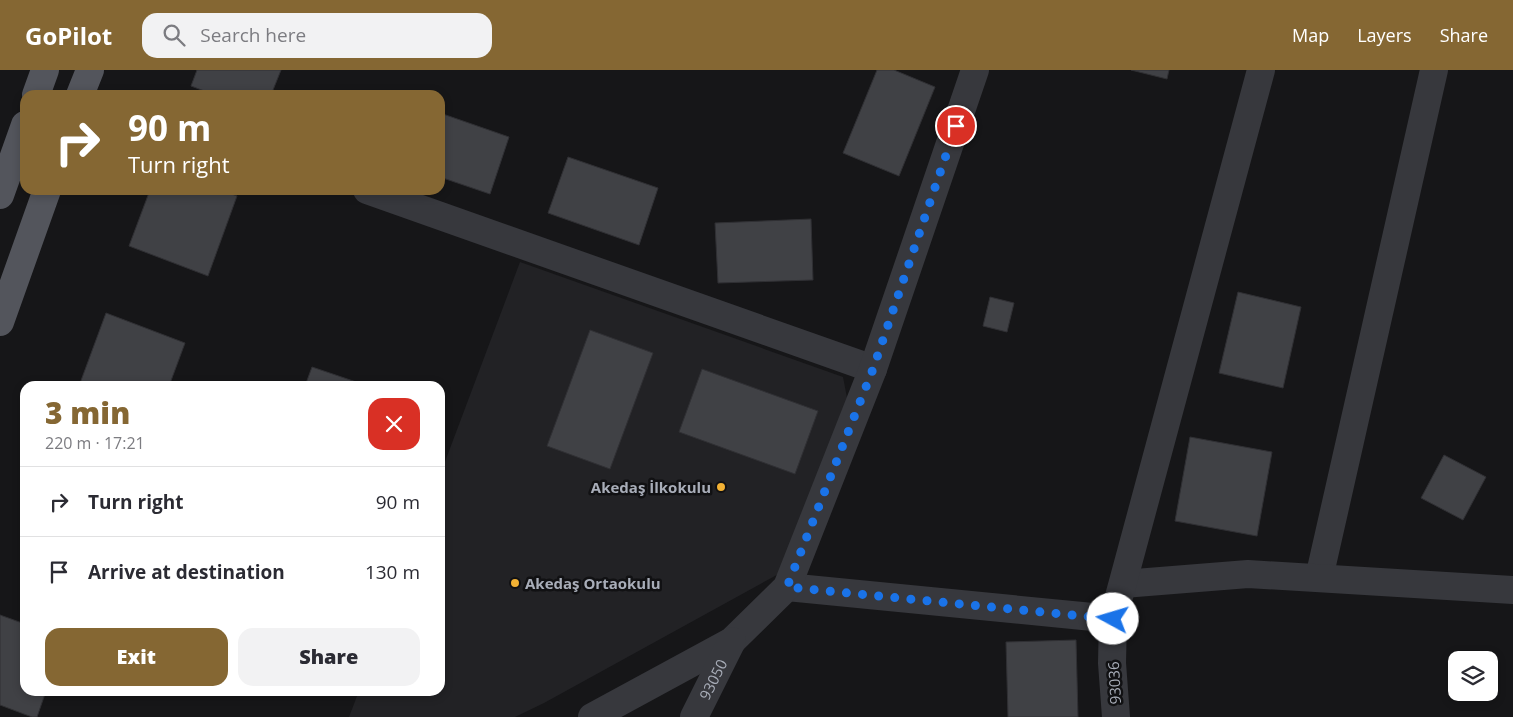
<!DOCTYPE html>
<html lang="en">
<head>
<meta charset="utf-8">
<style>
  body { margin:0; font-family:"Open Sans",sans-serif; background:#f2f2f3; color:#2b2b33; height:100vh; display:flex; flex-direction:column; font-size:19px; white-space:nowrap }
  * { box-sizing:border-box; margin:0 }
  p { font-size:16px; color:#7c7c81 }
  .icon { flex:none; width:28px; height:28px; fill:none; stroke:currentColor; stroke-width:2; stroke-linecap:round; stroke-linejoin:round }
  .map { position:relative; flex:1; overflow:hidden }
  .sheet { position:absolute; left:20px; top:311px; width:425px; height:315px; display:flex; flex-direction:column; background:#fff; border-radius:15px; box-shadow:0 2px 8px #0003 }
  .sheet>* { flex:none }
  .guide { position:absolute; left:20px; top:20px; width:425px; height:105px; border-radius:15px; box-shadow:0 2px 8px #0003; background:#856733; color:#fff; overflow:hidden }
  .tools { position:absolute; left:1448px; top:581px; display:grid; gap:10px }
  .tools a { display:grid; place-items:center; width:50px; height:50px; border-radius:10px; background:#fff; box-shadow:0 2px 8px #0003; font-size:25px }
  .pin { position:absolute; display:grid; place-items:center; width:42px; height:42px; color:#fff; margin:-21px; border:2px solid #fff; border-radius:50%; box-shadow:0 1px 5px #0007 }
  .me { position:absolute; width:55px; margin:-28px; rotate:276deg; stroke-linejoin:round; filter:drop-shadow(0 0 4px #0008) }
  .turn { display:flex; align-items:center; gap:18px; height:105px; padding:0 25px; font-size:22px }
  .turn .icon { width:65px; height:65px; stroke-width:2.5 }
  .turn b { display:block; font-size:35px; line-height:42px }
  .round { display:grid; place-items:center; flex:none; width:52px; height:52px; border-radius:15px; background:#f2f2f3 }
  .summary { display:flex; align-items:center; justify-content:space-between; height:85px; padding:0 25px }
  h1 { font-size:30px; font-weight:800; line-height:38px; color:#856733 }
  .action { display:flex; gap:10px; margin-top:auto; padding:10px 25px }
  .action a { flex:1; height:58px; border-radius:15px; background:#856733; color:#fff; font-size:20px; font-weight:800; line-height:58px; text-align:center }
  .action a+a { background:#f2f2f3; color:#2b2b33 }
  ul { padding:0; list-style:none }
  li { display:flex; align-items:center; gap:15px; height:70px; padding:0 25px; border-top:1px solid #e1e1e2 }
  li div { flex:1 }
  li b { display:block; font-size:19px }
  li em { font-style:normal }
  header { display:flex; align-items:center; gap:30px; box-sizing:border-box; height:70px; padding:0 25px; background:#856733; color:#fff }
  header strong { font-size:24px }
  nav { display:flex; gap:28px; margin-inline-start:auto; font-size:18px }
  .search { width:350px; height:45px; background:#f2f2f3; display:flex; align-items:center; gap:12px; box-sizing:border-box; padding:0 18px; border-radius:15px; color:#7c7c81; font-size:19px }
  .map>svg:first-child { display:block }
</style>
</head>
<body>
<header>
<strong>GoPilot</strong>
<div class="search"><svg class="icon" aria-label="search" viewBox="0 0 24 24"><circle cx="10" cy="10" r="6"/><path d="M15 15l6 6"/></svg>Search here</div>
<nav><a>Map</a><a>Layers</a><a>Share</a></nav>
</header>
<div class="map">
<svg width="1513" height="647" viewBox="0 0 1513 647">
  <rect width="100%" height="100%" fill="#161618"/>
  <path fill="#222225" d="M520,192L843,307L848,333L784,501L544,633L515,647H349L359,621H440V405Z"/>
  <path fill="#404145" stroke="#303034" d="M197,0H281L271,25H215L191,16Z
    M877,0H894L935,17L899,106L843,83Z
    M1131,0H1169L1167,9Z
    M440,43L509,67L490,124L440,107Z
    M568,87L658,118L639,175L548,143Z
    M150,120H221L237,126L208,206L129,176Z
    M811,149L813,210L718,213L715,153Z
    M1238,222L1301,237L1283,318L1219,303Z
    M990,227L1014,233L1007,262L983,256Z
    M106,243L185,273L169,316H79Z
    M590,260L653,283L610,399L547,376Z
    M312,297L368,316H305Z
    M702,299L818,341L795,404L679,362Z
    M1190,367L1272,382L1257,466L1175,451Z
    M1444,385L1486,407L1463,450L1421,428Z
    M0,545L25,554V621H46L37,647H32L0,635Z
    M1076,570L1078,647H1008L1006,572Z"/>
  <g fill="none" stroke-linecap="round" stroke-linejoin="round">
    <g stroke="#37383d" stroke-width="28">
      <path d="M367,120L873,299"/>
      <path d="M1319,508L1434,0"/>
      <path d="M1123,514L1248,504L1513,520"/>
      <path d="M787,517L1113,549"/>
      <path d="M592,647L732,571L787,517L873,299L975,0"/>
      <path id="s1" d="M694,647L732,571"/>
      <path d="M1116,647L1112,593L1113,549L1261,0"/>
    </g>
    <path stroke="#53555c" stroke-width="28" d="M36,25L45,0
      M80,25L90,0
      M0,125L25,55
      M0,252L47,120"/>
  </g>
  <g fill="none" stroke-linecap="round" stroke-linejoin="round">
    <path stroke="#1a73e8" stroke-width="9" stroke-dasharray="0 16.2" d="M956,56L873,299L787,517L1113,549"/>
  </g>
  <g fill="#f2b134" stroke="#111113" stroke-width="2">
    <circle cx="721" cy="417" r="5"/>
    <circle cx="515" cy="513" r="5"/>
  </g>
  <g text-anchor="middle" dominant-baseline="central" stroke-width="5" stroke-linejoin="round" paint-order="stroke">
    <g font-size="15" font-weight="bold" fill="#a8adb8" stroke="#111113" text-anchor="end">
      <text x="711" y="417">Akedaş İlkokulu</text>
      <text x="525" y="513" text-anchor="start">Akedaş Ortaokulu</text>
    </g>
    <g font-size="15" fill="#a8adb8" stroke="#111113">
      <text stroke="none"><textPath href="#s1" startOffset="42">93050</textPath></text>
      <text transform="translate(1114 613) rotate(-93)">93036</text>
    </g>
  </g>
</svg>
<div class="tools">
<a><svg class="icon" aria-label="layers" viewBox="0 0 24 24"><path d="M12 4l9 5-9 5-9-5zM3 14l9 5 9-5"/></svg></a>
</div>
<div class="pin" style="left:956px;top:56px;background:#d93025"><svg class="icon" aria-label="arrive" viewBox="0 0 24 24"><path d="M6 21V4h12l-3 4 3 4H6"/></svg></div>
<svg class="me" style="left:1113px;top:549px" viewBox="-20 -20 40 40"><circle r="19" fill="#fff"/><path d="M0-13L10 11 0 6-10 11z" fill="#1a73e8"/></svg>
<div class="guide">
<div class="turn"><svg class="icon" aria-label="right" viewBox="0 0 24 24"><path d="M7 20v-9h11M14 6l5 5-5 5"/></svg><div><b>90 m</b>Turn right</div></div>
</div>
<section class="sheet">
<div class="summary"><div><h1>3 min</h1><p>220 m · 17:21</p></div><a class="round" style="background:#d93025;color:#fff"><svg class="icon" aria-label="close" viewBox="0 0 24 24"><path d="M6 6l12 12M18 6L6 18"/></svg></a></div>
<ul>
<li><svg class="icon" aria-label="right" viewBox="0 0 24 24"><path d="M7 20v-9h11M14 6l5 5-5 5"/></svg><div><b>Turn right</b></div><em>90 m</em></li>
<li><svg class="icon" aria-label="arrive" viewBox="0 0 24 24"><path d="M6 21V4h12l-3 4 3 4H6"/></svg><div><b>Arrive at destination</b></div><em>130 m</em></li>
</ul>
<div class="action"><a>Exit</a><a>Share</a></div>
</section>
</div>
</body>
</html>
